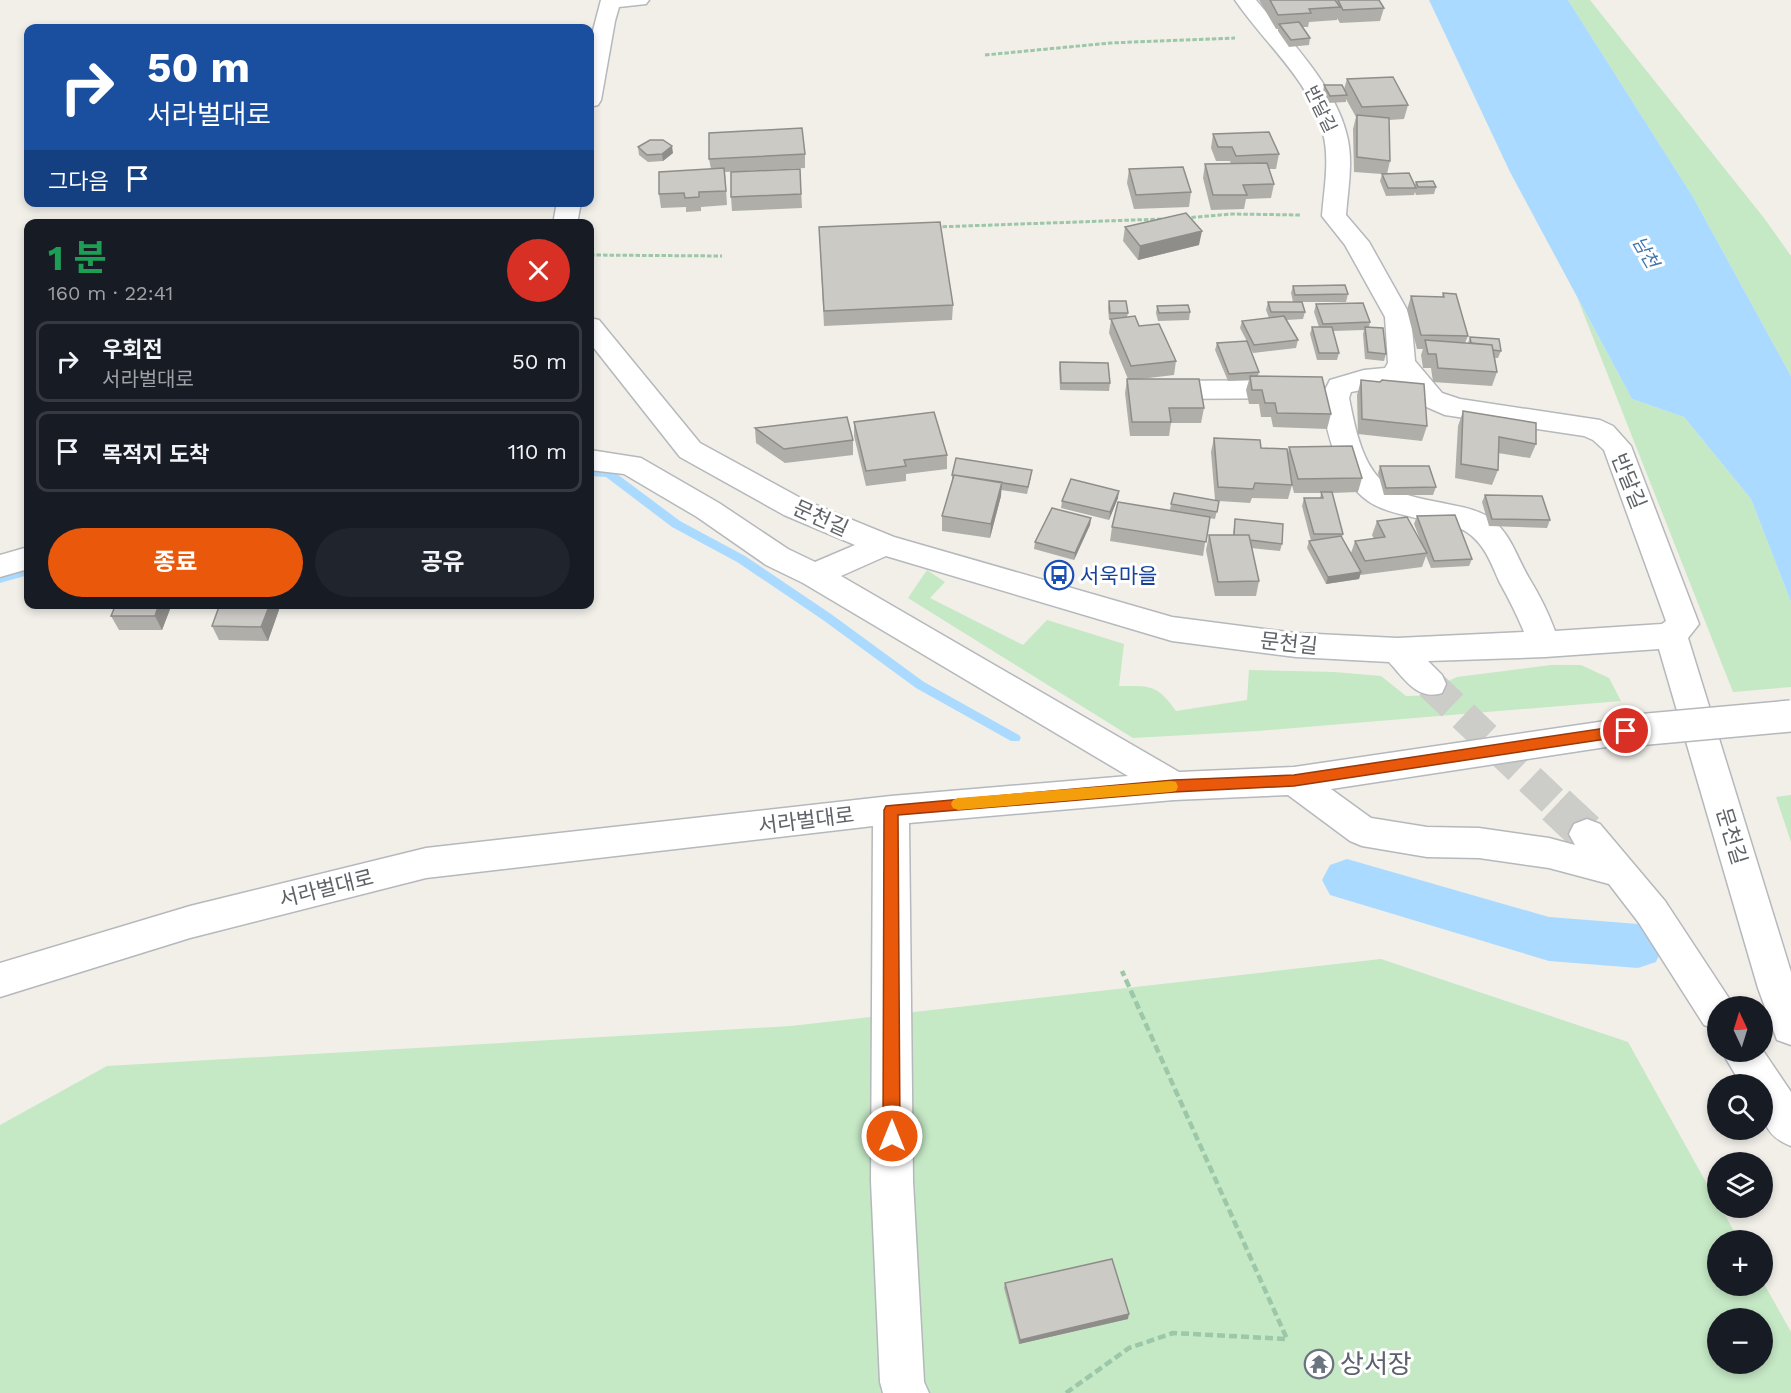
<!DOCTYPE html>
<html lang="ko">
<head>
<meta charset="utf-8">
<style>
  body { margin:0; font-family:"Work Sans","Noto Sans KR",sans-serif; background:#20242c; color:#f1f3f6; height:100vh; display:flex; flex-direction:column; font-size:22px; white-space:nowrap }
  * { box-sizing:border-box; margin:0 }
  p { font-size:20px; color:#9ea1a6 }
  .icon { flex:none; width:33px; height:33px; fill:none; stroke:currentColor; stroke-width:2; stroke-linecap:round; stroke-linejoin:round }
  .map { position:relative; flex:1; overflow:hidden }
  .panel { position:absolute; left:24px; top:219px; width:570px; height:390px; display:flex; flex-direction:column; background:#171b24; border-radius:12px; box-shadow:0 3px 9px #0003 }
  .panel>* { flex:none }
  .guide { position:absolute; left:24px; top:24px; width:570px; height:183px; border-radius:12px; box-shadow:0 3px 9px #0003; background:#1a4fa0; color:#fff; overflow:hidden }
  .needle { width:39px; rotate:356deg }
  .fabs { position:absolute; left:1707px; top:996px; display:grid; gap:12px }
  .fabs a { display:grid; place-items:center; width:66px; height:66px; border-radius:50%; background:#171b24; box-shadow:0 3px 9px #0003; font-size:30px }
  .pin { position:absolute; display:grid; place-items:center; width:51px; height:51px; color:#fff; margin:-26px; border:3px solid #fff; border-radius:50%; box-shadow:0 2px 6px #0007 }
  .me { position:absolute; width:66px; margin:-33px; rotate:0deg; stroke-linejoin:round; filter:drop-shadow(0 0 4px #0008) }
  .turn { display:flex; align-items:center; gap:21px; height:126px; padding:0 24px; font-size:27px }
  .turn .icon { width:78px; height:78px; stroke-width:2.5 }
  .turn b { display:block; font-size:42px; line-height:51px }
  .then { display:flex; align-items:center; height:57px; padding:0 24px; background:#0003; gap:12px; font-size:22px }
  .round { display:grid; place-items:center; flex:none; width:63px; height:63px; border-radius:32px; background:#20242c }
  .overview { display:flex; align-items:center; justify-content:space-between; height:102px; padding:0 24px }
  h1 { font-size:36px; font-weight:700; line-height:45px; color:#1e9e55 }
  .cta { display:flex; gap:12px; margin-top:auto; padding:12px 24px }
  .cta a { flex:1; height:69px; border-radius:36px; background:#ea580c; color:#fff; font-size:24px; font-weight:700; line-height:69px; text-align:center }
  .cta a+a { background:#20242c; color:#f1f3f6 }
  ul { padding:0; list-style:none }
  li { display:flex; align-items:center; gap:18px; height:81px; margin:0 12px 9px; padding:0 12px; border:3px solid #363941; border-radius:12px }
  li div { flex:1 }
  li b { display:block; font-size:22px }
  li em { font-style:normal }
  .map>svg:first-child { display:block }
</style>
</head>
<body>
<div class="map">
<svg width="1791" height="1393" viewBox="0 0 1791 1393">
  <rect width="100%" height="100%" fill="#f1efe8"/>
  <path fill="#c5e8c5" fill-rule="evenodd" d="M1568,0H1590L1764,218L1791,256V376L1693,197Z
    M1577,297L1632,399L1684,417L1751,499L1791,602V687L1733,692Z
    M927,570L945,582L930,598L1023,645L1047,620L1124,644L1119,686C1150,686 1157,684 1176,711L1247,700L1249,670L1334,672L1381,676L1406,696L1450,695L1442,684L1457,677L1551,665H1581L1609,678L1621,701L1258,731L1133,738L908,598Z
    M1791,795V842L1776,797Z
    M1381,959L1628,1042L1717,1202L1718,1208H1721L1739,1240H1718V1286H1762L1763,1282L1791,1332V1393H0V1125L107,1066L791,1026ZM1718,1318H1762V1364H1718Z"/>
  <path fill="#aadaff" d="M1429,0H1568L1693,197L1791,376V602L1751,499L1684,417L1632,399L1510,172Z"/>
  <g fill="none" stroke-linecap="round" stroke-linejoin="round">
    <path fill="#aadaff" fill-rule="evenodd" d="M590,469L613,471L680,521L745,556L831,614L924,682L1019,735L1021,738L1019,741H1011L916,688L823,620L737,562L672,527L606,477L590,476Z
      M28,567V575L0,583V575Z"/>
    <path fill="#aadaff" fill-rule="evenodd" d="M1347,859L1549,917L1638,924L1656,930L1663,946L1656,962L1638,968L1549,961L1330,895L1322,880L1330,865Z"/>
    <path stroke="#ccccc8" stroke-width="31" stroke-dasharray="31 15" stroke-linecap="butt" d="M1430,684L1558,806"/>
    <path stroke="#ccccc8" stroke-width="40" stroke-dasharray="40 20" stroke-linecap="butt" d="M1556,805L1587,834"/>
    <g stroke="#b5b8bc" stroke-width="3">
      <path id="minor" d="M601,0H649L646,4L619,7L615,21L601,100L598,105L590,107V42Z
        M1235,0H1256C1287,37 1334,85 1346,132C1354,159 1348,188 1346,215L1369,242L1411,317L1415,361L1442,393L1460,399L1600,420L1613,426L1631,446L1699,624L1688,638L1791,972V1045L1777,1040L1758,988L1659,649L1545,657L1428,661L1442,675L1446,684L1442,693C1417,701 1404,678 1389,662L1296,657L1172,641L886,556L841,576L1179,772L1294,767L1626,718L1638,722L1643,731L1638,740L1626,744L1331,789L1371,818L1427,827L1479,828L1549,838L1575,845L1569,834L1574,824L1587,819L1600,824L1665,901L1734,1006H1718V1030L1704,1025L1639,923L1609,884L1549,868L1479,858L1427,857L1362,846L1350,841L1288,795L1174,800L909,823L913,1181L924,1382L929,1393H883L880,1382L871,1181L873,826L426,878L190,938L0,997V963L190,906L426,848L891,796L1128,776L803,583L766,565L697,517L624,474L590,470V450L641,458L719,503L788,549L815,562L855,545L784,515L680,457L590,343V318L599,320L700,443L806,501L894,537L1172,617L1296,633L1397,638L1524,632C1517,615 1509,599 1500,583C1492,566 1487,549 1472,536C1459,524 1437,523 1420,519C1404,515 1382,511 1368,501C1337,479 1327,433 1321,398L1330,380L1364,370L1385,368L1388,363L1385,317L1345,245L1322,216C1324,189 1330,160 1323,133C1311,81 1264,43 1235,0ZM1403,382L1422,405L1445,415L1584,436L1593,440L1604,450L1666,621L1662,624L1555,631C1548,612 1540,596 1529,578C1517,558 1512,537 1494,521C1481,510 1462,507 1447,504C1428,500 1406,497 1390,487C1362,470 1355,427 1349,398L1351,392Z
        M557,202H581L577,224H553Z
        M1292,380L1302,383L1306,389L1302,395L1292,398L1157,399L1147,396L1143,390L1147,384L1157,381Z
        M28,547V569L0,577V555Z
        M1762,1049L1791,1092V1146C1760,1134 1762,1114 1762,1084H1741L1722,1052H1762Z"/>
    </g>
    <path stroke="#9cc7a9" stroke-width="3" stroke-dasharray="4.5 2" stroke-linecap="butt" d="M985,55L1110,43L1235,38
      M1185,218L1232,214L1300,215
      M936,227L1162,219
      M590,255L722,256"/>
    <path stroke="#9cc7a9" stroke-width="4.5" stroke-dasharray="8 4" stroke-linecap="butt" d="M1066,1393L1129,1348L1173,1333L1287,1339L1122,971"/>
    <use href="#minor" fill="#fff" fill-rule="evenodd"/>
    <g stroke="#b5b8bc" stroke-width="34" stroke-linecap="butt">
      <path id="minor-bridge" d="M1626,731L1791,716"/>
    </g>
    <use href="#minor-bridge" stroke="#fff" stroke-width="31"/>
  </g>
  <path fill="#afaea9" d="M1259,0H1379L1384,8L1380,21L1340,23L1337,18V20L1309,22L1308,27H1302L1310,38L1309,45L1289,47L1278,31V29H1276Z
    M1347,79L1408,105L1404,119L1389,120L1390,161L1387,174L1415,185L1416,182L1436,187L1434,194L1416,195L1415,192L1414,195L1386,196L1380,181L1382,174L1354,172L1353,129L1356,117L1346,99V102L1328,103L1323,92L1324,85L1344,89Z
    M1213,134L1279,154L1276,169H1269L1274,184L1271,198L1246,199L1244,209L1211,210L1203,178L1205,164H1231L1230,161H1216L1211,148Z
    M638,147L673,153L663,161L648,162L639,155Z
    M805,154V168L725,172L727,205L701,207V211L686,212V207L661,208L659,194L711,169L709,159Z
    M800,169L802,208L732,211L731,197Z
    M1129,169L1191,192L1189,207L1134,209L1127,183Z
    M819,227L953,305L952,320L824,326Z
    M1125,227L1199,245L1138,260L1123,241Z
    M1293,286L1348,294L1346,302H1302L1305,312L1303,319L1286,320L1298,340L1296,348L1253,353L1240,328L1242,321L1269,318L1266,310L1268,302H1293L1291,293Z
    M1443,293L1468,336L1465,343H1468L1470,337L1501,351L1498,358H1495L1497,372L1492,386L1433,382L1431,368H1423L1421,355L1423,349H1417L1407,310L1411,296L1442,297Z
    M1109,301L1128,313L1127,317L1139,326L1176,361L1174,375L1140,379L1204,408L1201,423H1171L1169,436H1130L1125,393L1127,379H1128L1109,333L1111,320H1109L1108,308Z
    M1316,304L1370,322L1369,327L1386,354L1384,361L1365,359L1363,334L1364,330L1333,331L1339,353L1337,360H1317L1310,334L1312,327H1319L1314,312Z
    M1157,306L1190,312L1189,320L1158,321L1156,313Z
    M1217,343L1259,372L1258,376L1331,414L1327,429L1273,427L1271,417H1261L1259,404H1249L1246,390L1249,380L1228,381L1215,350Z
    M1060,362L1110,383L1109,391L1060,390L1059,369Z
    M1361,380L1380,382L1427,426L1422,441L1358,434L1357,395Z
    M1463,411L1536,444L1530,458L1498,453V470L1492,485L1455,478L1458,426Z
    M854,422L947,455V469L906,474V481L866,486L854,436Z
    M755,428L853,440V455L785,463L756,443Z
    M1214,438L1288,453L1289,447L1362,478L1358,492L1332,493L1343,534L1342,537L1351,553L1355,541L1374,539L1372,535L1377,521L1421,542L1414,524L1417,516L1472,559L1469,566L1431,568L1426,556L1422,567L1360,575L1359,579L1326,584L1307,548L1309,541H1311L1302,506L1304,498H1320L1321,493H1294L1292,485L1288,499L1252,498L1250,503L1219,501L1215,519L1209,518L1203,556L1110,541L1112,527L1170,510L1171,504L1215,500L1211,452Z
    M1380,466L1436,487L1433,495H1384L1378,473Z
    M952,475L1031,477L1027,494L1001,490V496L990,538L942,531V516L952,482Z
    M1485,495L1550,520L1547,528L1489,526L1482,502Z
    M1118,498L1109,520L1061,508L1062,501Z
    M1091,518L1090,525L1074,560L1034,549L1035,542Z
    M1235,519L1282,544L1280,551L1251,548L1259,581L1256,596H1215L1206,550L1209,535H1233Z
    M172,604L162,630H119L111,616Z
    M220,604H281L268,641L219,640L212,626Z
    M1005,1283L1128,1319L1019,1344L1004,1288Z"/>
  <path fill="#8f8d8a" d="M672,146L673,153L663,161L662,154Z
    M1202,231L1199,245L1138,260L1140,246Z
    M1002,482L1001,496L990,538L991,524Z
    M1119,491L1118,498L1109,520L1110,512Z
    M1091,518L1090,525L1074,560L1075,553Z
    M1361,572L1359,579L1326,584L1328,577Z
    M159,604H172L162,630L155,616Z
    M270,604H281L268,641L261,627Z
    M1129,1314L1128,1319L1019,1344L1020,1340Z"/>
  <path fill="#cccac5" stroke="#8f8d8a" stroke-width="1.5" d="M1270,0H1335L1340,7L1309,9L1311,13L1278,15Z
    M1338,0H1379L1384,8L1343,10Z
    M1299,22L1310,38L1291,40L1279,24Z
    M1393,77L1408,105L1362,107L1347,79Z
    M1324,85H1342L1347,95L1330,96Z
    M1357,115L1389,118L1390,161L1357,157Z
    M802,128L805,154L709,159V133Z
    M1269,132L1279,154L1236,156L1232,147H1218L1213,134Z
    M650,140H663L672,146L662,154L647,155L638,147Z
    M1267,163L1274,184L1243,185L1247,195H1213L1205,164Z
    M1183,167L1191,192L1136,195L1129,169Z
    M724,168L726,191L699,192V197L685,198L684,193L659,194V172Z
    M800,169L801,194L731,197V172Z
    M1409,173L1416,188H1388L1382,174Z
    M1433,181L1436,187H1418L1416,182Z
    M1186,213L1202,231L1140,246L1125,227Z
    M940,222L953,305L824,311L819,227Z
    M1345,285L1348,294L1295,295L1293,286Z
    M1443,293L1456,294L1468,336L1421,335L1411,296L1444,297Z
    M1109,301H1126L1128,313H1110Z
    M1268,302H1302L1305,312H1271Z
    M1363,303L1370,322L1323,324L1316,304Z
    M1188,305L1190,312L1159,313L1157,306Z
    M1135,316L1139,326L1159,324L1176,361L1131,366L1111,319Z
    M1284,316L1298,340L1254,345L1242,321Z
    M1312,327H1332L1339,353H1319Z
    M1365,327L1383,328L1386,354L1368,352Z
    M1470,337L1499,339L1501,351L1493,350L1492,345L1471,343Z
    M1425,340L1492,345L1497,372L1438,368L1436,354H1428Z
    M1247,341L1259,372L1229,374L1217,343Z
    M1060,362L1108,363L1110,383H1061Z
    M1250,376L1322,377L1331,414L1277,413L1275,403H1265L1262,390H1252Z
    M1127,379H1199L1204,408H1169L1171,422H1132Z
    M1361,380L1380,382L1382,380L1424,384L1427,426L1362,419Z
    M1463,411L1536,423V444L1499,437L1498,470L1461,464Z
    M934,412L947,455L904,460L906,466L866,471L854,422Z
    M847,417L853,440L784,449L755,428Z
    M1214,438L1260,440L1261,448L1287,449L1292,485L1255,483L1253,489L1218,487Z
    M1352,446L1362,478L1298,479L1289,447Z
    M956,458L1032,470L1028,487L954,475H952Z
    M1380,466H1429L1436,487L1386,488Z
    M954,475L1002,482L991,524L942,516Z
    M1071,479L1119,491L1110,512L1062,501Z
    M1321,492H1332L1343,534H1314L1304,498H1323Z
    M1174,493L1219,501L1217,512L1171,504Z
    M1485,495L1542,496L1550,520L1492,519Z
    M1118,502L1210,517L1206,542L1112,527Z
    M1052,508L1091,518L1075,553L1035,542Z
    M1455,515L1472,559L1434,561L1417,516Z
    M1407,517L1427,553L1365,561L1355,541L1385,537L1377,521Z
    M1235,519L1283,524L1282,544L1250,540L1249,535H1234Z
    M1209,535H1249L1259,581L1218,582Z
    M1341,536L1361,572L1328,577L1309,541Z
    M116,604H159L155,616H111Z
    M220,604H270L261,627L212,626Z
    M1112,1259L1129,1314L1020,1340L1005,1283Z"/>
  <path fill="#ea580c" stroke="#983908" stroke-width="1.5" d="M1626,725L1633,731L1626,736L1294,786L1174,792L898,815L900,1136L898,1142L892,1144L886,1142L883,1136L884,810L886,806L1174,780L1294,775Z"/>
  <path fill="#f59e0b" d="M1171,781L1176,782L1178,787L1176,791L1171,792L958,810L953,808L951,804L953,800L958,798Z"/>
  <defs>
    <g id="bus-ring" transform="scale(1.5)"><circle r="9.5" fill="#fff" stroke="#1a4fb4" stroke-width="1.5"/><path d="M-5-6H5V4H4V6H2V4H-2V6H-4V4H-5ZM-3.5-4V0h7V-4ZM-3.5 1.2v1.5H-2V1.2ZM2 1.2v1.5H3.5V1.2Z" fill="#1a4fb4"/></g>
    <g id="temple-ring" transform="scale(1.5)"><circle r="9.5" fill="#fff" stroke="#6b7280" stroke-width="1.5"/><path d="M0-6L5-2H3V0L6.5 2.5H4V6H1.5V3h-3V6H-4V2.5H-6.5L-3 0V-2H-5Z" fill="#6b7280"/></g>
  </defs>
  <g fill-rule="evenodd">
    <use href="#bus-ring" x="1059" y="575"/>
    <use href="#temple-ring" x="1319" y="1364"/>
  </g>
  <g text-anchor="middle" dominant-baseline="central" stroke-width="6" stroke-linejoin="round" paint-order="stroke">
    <g font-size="18" fill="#5f6368" stroke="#fff">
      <text transform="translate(1321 109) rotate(64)">반달길</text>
    </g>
    <g font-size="18" font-style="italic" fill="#4174aa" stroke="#fff">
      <text transform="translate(1646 252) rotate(60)">남천</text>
    </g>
    <g font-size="21" fill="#5f6368" stroke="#fff">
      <text transform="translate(1629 481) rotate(68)">반달길</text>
      <text transform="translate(821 518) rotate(24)">문천길</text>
      <text transform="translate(1289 643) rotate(6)">문천길</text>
      <text transform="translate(806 820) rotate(-7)">서라벌대로</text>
      <text transform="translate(1732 836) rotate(73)">문천길</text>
      <text transform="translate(326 888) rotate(-14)">서라벌대로</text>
    </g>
    <g font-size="21" fill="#164399" stroke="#fff" text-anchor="start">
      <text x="1080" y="575">서욱마을</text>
    </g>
    <g font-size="26" fill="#5b616d" stroke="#fff" text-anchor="start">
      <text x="1340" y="1364">상서장</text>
    </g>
  </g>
</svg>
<div class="fabs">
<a><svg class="needle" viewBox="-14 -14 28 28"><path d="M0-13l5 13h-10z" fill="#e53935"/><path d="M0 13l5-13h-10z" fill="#9ea1a6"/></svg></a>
<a><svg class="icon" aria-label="search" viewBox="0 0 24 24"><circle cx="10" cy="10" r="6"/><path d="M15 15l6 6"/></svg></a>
<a><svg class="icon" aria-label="layers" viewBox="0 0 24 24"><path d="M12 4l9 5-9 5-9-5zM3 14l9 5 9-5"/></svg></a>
<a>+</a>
<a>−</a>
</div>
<div class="pin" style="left:1626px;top:731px;background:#d93025"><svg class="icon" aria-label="arrive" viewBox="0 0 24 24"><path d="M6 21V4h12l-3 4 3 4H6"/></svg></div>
<svg class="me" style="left:892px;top:1136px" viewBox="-20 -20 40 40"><circle r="17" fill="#ea580c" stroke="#fff" stroke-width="3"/><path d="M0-11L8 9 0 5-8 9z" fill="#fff"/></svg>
<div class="guide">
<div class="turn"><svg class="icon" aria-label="right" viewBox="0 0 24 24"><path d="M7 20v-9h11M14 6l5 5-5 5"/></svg><div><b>50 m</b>서라벌대로</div></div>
<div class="then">그다음<svg class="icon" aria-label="arrive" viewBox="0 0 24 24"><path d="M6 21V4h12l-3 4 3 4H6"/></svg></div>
</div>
<section class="panel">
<div class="overview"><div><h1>1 분</h1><p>160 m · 22:41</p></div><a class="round" style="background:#d93025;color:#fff"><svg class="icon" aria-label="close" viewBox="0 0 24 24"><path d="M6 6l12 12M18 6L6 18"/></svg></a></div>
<ul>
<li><svg class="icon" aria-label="right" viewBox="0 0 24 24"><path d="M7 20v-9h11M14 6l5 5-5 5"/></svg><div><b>우회전</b><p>서라벌대로</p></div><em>50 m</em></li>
<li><svg class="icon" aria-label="arrive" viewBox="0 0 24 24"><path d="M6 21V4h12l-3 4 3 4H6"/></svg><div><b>목적지 도착</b></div><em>110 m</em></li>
</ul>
<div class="cta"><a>종료</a><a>공유</a></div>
</section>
</div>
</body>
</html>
